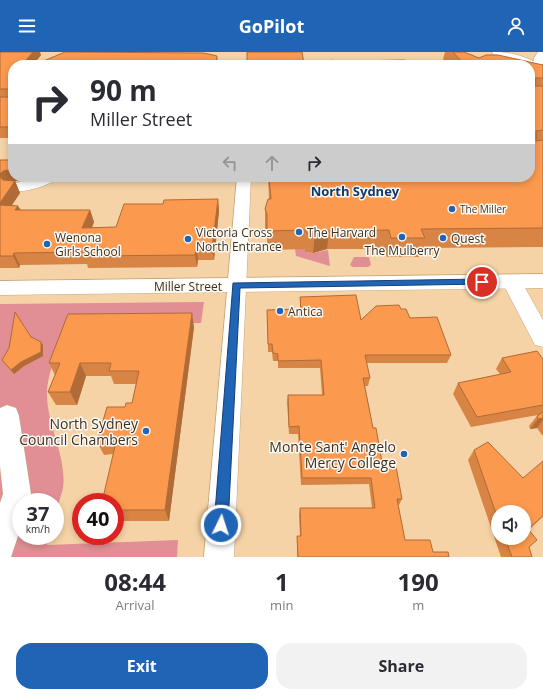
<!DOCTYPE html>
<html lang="en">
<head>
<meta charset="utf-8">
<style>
  body { margin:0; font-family:"Open Sans",sans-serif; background:#f2f2f3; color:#2b2b33; height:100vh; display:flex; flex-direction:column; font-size:15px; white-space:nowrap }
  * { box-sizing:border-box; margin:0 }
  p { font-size:13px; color:#7c7c81 }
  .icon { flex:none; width:22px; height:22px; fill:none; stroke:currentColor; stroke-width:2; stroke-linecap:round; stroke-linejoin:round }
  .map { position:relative; height:505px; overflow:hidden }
  .sheet { display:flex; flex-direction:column; background:#fff; flex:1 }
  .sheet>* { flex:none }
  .banner { position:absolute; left:8px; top:8px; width:527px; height:122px; border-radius:16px; box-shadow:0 2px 6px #0003; background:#fff; color:#2b2b33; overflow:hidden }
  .buttons { position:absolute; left:491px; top:453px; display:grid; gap:8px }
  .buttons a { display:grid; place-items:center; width:40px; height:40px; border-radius:50%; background:#fff; box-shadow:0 2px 6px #0003; font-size:20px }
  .speed { position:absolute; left:12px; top:441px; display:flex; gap:8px; font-size:20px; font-weight:700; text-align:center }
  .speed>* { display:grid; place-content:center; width:52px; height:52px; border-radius:50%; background:#fff; box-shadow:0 2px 6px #0003; line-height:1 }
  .speed small { font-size:10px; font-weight:400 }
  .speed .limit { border:6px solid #d22; background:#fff; color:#111 }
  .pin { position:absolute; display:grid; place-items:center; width:34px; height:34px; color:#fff; margin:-17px; border:2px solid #fff; border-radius:50%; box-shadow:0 1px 4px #0007 }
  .me { position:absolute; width:44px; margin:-22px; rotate:4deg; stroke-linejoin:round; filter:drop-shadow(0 0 3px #0008) }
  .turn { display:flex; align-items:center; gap:14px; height:84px; padding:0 16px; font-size:18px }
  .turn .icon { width:52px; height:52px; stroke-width:2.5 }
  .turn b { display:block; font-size:28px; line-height:34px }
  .lanes { display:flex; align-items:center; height:38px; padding:0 16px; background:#0003; justify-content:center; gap:20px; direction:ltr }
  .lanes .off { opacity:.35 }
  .eta { display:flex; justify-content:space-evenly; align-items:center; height:68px; text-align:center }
  .eta b { font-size:24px; font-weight:700; line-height:28px }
  .action { display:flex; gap:8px; margin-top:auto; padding:8px 16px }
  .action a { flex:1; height:46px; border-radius:16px; background:#2064b5; color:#fff; font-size:16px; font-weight:700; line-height:46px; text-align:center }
  .action a+a { background:#f2f2f3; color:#2b2b33 }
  header { display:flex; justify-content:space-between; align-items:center; height:52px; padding:0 16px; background:#2064b5; color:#fff; font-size:18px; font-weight:700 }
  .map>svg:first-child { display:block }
</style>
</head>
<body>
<header><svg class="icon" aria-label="menu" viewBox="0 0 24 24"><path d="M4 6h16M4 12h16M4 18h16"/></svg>GoPilot<svg class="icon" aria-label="person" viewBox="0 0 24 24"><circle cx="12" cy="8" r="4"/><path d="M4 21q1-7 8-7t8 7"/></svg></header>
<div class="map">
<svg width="543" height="505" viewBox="0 0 543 505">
  <rect width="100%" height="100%" fill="#f5d3a6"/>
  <path fill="#e18f94" d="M295,197H305V200L313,201L328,198L330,214L296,204Z
    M354,205H369L371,213L368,215H353L350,213Z
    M204,250L201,271L69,272C60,294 46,321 47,345C48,375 67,406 63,436C61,445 57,455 55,463V450H21V484H49L47,493L178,488L177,505H0V252Z"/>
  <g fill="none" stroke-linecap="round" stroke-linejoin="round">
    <g stroke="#c5a578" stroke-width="1">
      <path id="minor" d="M332,8L335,9L337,13H327L329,9Z
        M40,125H59L57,128C42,135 24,142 8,138L5,135L8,132L33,128Z
        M237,125H251L234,505H204Z
        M512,224L519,225L543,268V295L535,293L502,230L505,225Z
        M7,353L16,356L19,364L31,442L29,450H21V475L11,505H0V451L3,442L0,414V356Z"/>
    </g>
    <g stroke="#c5a578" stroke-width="1">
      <path id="major" d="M538,0H543V22L533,16L534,6Z
        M543,222V236L0,243V229Z"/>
    </g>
    <g stroke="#c5a578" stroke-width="1">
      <path id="highway" d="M492,0C514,0 524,4 543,14V18L539,19L530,16V13L493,2Z"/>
    </g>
    <use href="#minor" fill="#fff" fill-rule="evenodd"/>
    <use href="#major" fill="#fff" fill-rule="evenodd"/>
    <use href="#highway" fill="#fff" fill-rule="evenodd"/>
  </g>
  <path fill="#d88444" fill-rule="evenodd" d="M0,0L41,3L33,13H13V86H0Z
    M445,0H464L479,6L543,13V195L422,196L419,205H387L384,197H327L313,201L305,200V197L267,198V181L265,176V157L269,147L268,125H530V13H449L443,7Z
    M0,108L13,125H30L29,127L15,129L20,141L12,153L18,154L21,158H90L94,170L92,176L116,175L163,152L218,147L219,159L214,208H198L197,215L88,216L87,212L20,213L19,216H0Z
    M59,125H98L60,127Z
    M300,245L361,268L401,257L451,303L447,311H366L370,326L368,334H365L373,376L382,410L402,447L399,453H398L405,488L433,500L449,505H297V484H300L299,463L300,456H372L369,432L301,433L298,382H289L287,350L288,343H322L320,316H278V309H273L272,300H268L267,258L300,257Z
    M194,275L169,469H115L113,402L104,403L97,390L125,355L132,351L136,332H114L111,324H86L77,353H56L48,340L55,323L49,311Z
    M31,285L41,290L43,293V304L24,314L14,322L5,312L2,308Z
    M502,306L543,307V383H542L537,376L530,377L529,374L537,364L538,363L471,375L453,342L458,331L500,322L496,317Z
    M474,398L523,426L543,464L529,478V495L532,505H501L468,408ZM498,460L524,486H498Z"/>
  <path fill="#b06b37" d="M33,0H40L41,3L33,13H22Z
    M217,4L218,13H216Z
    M13,117V125H30L29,127L15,129L20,141L4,165L0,156V151L8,131L0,127V122L3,119Z
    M218,147L219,159L214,208L212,196Z
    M18,154L24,165L15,158Z
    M90,158L94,170L87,188L82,176Z
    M329,179L327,197L313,201L315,182Z
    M197,196L198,208L197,215L195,203Z
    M14,201L20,213L19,216L13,204Z
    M192,261L194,275L169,469L165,458Z
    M41,290L43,293V304L24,314L14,322L11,318Z
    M80,311L86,324L77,353L70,340Z
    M543,366V368L537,376L530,377L538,367Z"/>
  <path fill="#fb994f" stroke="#b06b37" d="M0,0H33L22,13H13V75H0V45H10V37H0Z
    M65,0L204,1L217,4L216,13H34Z
    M247,0H302L304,12L314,11L315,13H247Z
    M453,0H464L479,6L486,3H498L543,13V26H535V34H543V78L536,79V89L543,88V176L421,177L425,186H391L389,178L329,179L315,182L306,181V178L267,179V162L265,157L268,147H271L269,125H530V13H465Z
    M405,8L408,13H352L350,9Z
    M13,107V117L3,119L0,122V108H12Z
    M0,125L3,128L15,129L0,151Z
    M218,147L212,196H197L195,203L84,204L85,200L14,201L13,204H0V153L18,154L15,158H90L82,176L116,175L124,152H163L164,148Z
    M356,243L361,268L376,254L399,253L401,257H406L410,266L437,265L451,303H365L370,326H363L373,376H376L382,410L395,409L402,447H397L405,488H430L433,500H448L449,505H298L297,484H301L300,456H375L371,426H302L299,374L289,375L288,343H324L321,308L278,309V302L273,301L272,292H268L267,258L301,257L300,245Z
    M15,260L31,285L41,290V300L21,310L11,318L2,308L9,296Z
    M192,261L165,458H115V450H102L116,390H97L107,355H125L126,351H132L139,319H109L111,311H80L70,340H48L60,311H49L68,262Z
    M537,299L543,307V353L477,365L458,331L511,320L502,306Z
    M543,360V366L538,367L537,364Z
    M488,390L523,426L543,409V464L528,477L537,488L529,495L532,505H512L505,486H524V460H498V467L474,398Z"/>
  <path fill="#2064b5" stroke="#154176" d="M482,227L485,228V232L240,236L228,473L226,478L221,480L216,478L214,473L233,231Z"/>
  <g fill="#2064b5" stroke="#fdfaf5" stroke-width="1.5">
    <circle cx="452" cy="157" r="4"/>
    <circle cx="299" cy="180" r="4"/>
    <circle cx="402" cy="185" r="4"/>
    <circle cx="443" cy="186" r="4"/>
    <circle cx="188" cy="187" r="4"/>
    <circle cx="47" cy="192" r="4"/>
    <circle cx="280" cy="259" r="4"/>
    <circle cx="146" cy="379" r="4"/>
    <circle cx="404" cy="402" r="4"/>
  </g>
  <g text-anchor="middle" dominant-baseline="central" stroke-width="3" stroke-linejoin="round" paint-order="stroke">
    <g font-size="10" fill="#3e311e" stroke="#fdfaf5" text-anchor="start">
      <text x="460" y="157">The Miller</text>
    </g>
    <g font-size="12" fill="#3e311e" stroke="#fdfaf5" text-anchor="start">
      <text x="196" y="180">Victoria Cross<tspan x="196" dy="14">North Entrance</tspan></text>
      <text x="307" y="180">The Harvard</text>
      <text x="55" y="185">Wenona<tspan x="55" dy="14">Girls School</tspan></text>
      <text x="451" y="186">Quest</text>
      <text x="402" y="198" text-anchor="middle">The Mulberry</text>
      <text x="288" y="259">Antica</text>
    </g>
    <g font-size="12" fill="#3e311e" stroke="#fdfaf5">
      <text x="188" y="234">Miller Street</text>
    </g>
    <g font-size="13" font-weight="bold" fill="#0e3a6c" stroke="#fdfaf5">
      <text x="355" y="139">North Sydney</text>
    </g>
    <g font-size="14" fill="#3e311e" stroke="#fdfaf5" text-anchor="end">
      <text x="138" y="371">North Sydney<tspan x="138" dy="16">Council Chambers</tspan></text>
      <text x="396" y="394">Monte Sant' Angelo<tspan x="396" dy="16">Mercy College</tspan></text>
    </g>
  </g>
</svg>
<div class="buttons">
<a><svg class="icon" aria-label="sound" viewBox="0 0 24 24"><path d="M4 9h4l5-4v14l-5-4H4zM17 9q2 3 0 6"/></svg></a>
</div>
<div class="speed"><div>37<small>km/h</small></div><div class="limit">40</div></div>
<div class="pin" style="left:482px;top:230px;background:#d93025"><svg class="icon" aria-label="arrive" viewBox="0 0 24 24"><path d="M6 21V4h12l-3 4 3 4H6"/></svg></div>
<svg class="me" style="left:221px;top:473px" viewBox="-20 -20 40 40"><circle r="17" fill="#2064b5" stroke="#fff" stroke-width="3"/><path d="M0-11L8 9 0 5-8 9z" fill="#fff"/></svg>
<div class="banner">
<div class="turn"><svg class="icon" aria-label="right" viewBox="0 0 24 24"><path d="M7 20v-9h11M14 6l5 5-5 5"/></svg><div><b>90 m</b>Miller Street</div></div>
<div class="lanes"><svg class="icon off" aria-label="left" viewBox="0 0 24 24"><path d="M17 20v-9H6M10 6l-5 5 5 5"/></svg><svg class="icon off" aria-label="ahead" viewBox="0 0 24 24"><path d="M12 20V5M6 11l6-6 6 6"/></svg><svg class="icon" aria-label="right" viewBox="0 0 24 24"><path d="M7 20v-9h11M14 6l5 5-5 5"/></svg></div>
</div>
</div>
<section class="sheet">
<div class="eta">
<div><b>08:44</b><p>Arrival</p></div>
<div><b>1</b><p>min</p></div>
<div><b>190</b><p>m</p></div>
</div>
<div class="action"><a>Exit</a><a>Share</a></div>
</section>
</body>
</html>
